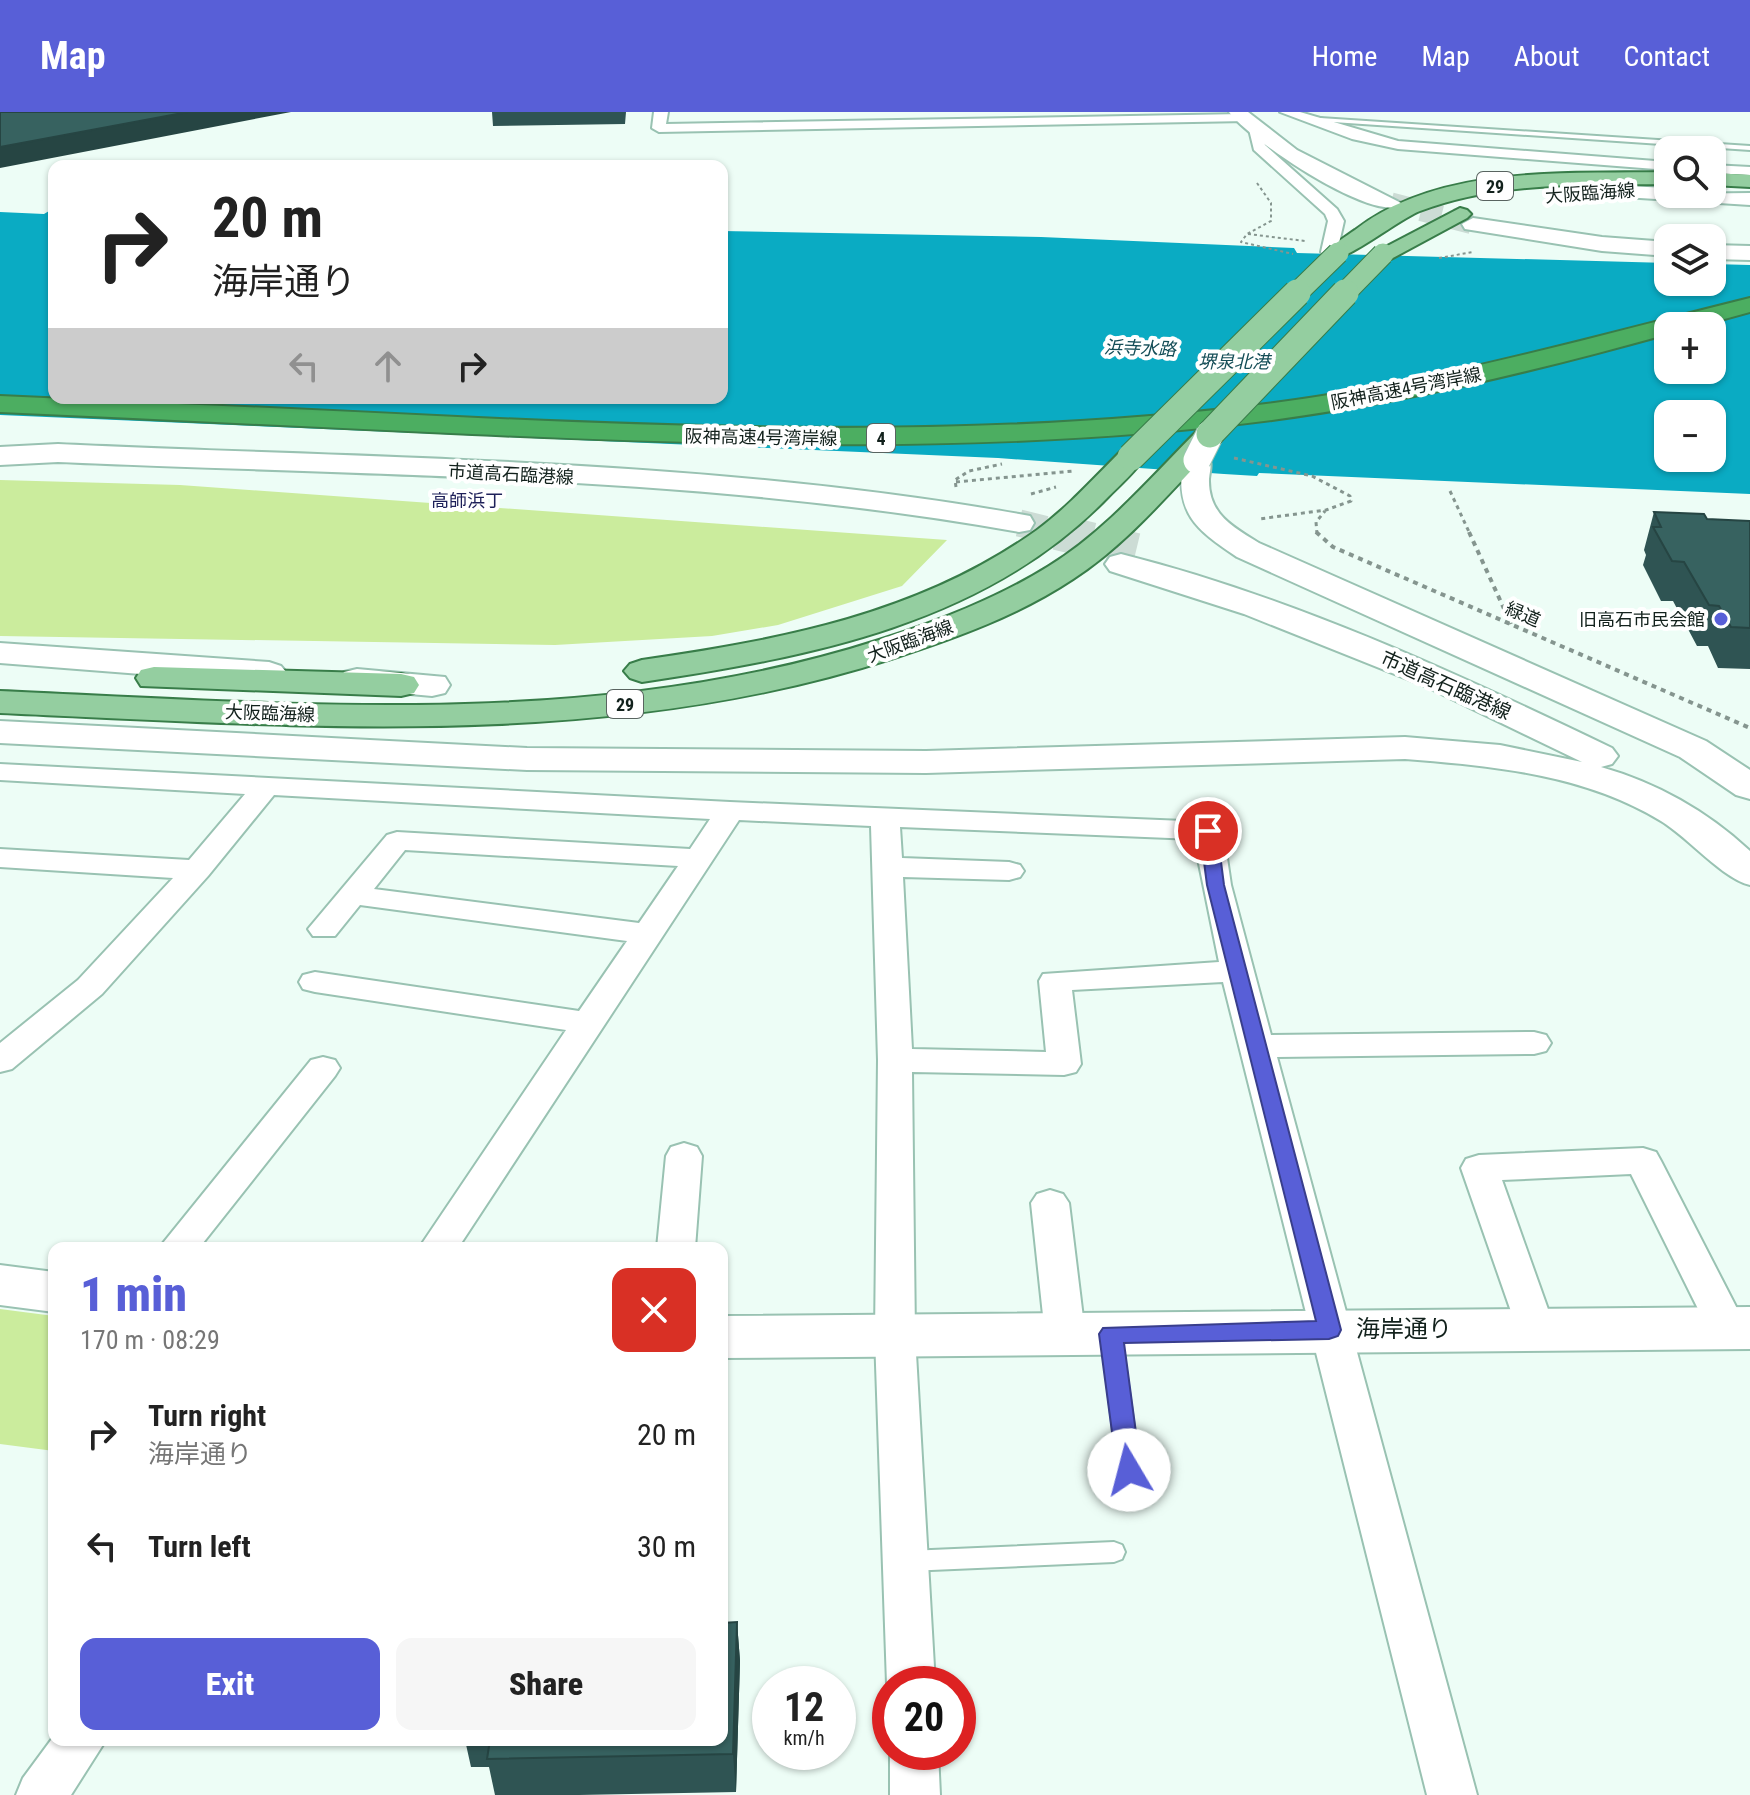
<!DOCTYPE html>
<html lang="en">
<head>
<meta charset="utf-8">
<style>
  body { margin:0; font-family:"Roboto Condensed","Noto Sans JP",sans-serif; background:#f6f6f6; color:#222; height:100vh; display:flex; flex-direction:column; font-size:30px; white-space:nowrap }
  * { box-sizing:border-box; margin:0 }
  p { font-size:26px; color:#767676 }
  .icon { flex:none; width:44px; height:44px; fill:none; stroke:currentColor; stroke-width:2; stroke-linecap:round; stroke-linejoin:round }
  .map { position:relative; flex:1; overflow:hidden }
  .side { position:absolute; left:48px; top:1130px; width:680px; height:504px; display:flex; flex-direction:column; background:#fff; border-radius:16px; box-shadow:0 2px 6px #0004 }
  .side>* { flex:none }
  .top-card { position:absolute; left:48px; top:48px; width:680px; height:244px; border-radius:16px; box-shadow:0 2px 6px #0004; background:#fff; color:#222; overflow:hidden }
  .controls { position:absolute; left:1654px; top:24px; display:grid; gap:16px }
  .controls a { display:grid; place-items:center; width:72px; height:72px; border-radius:16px; background:#fff; box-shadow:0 2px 6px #0004; font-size:40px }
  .speed { position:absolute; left:752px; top:1554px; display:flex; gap:16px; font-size:40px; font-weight:700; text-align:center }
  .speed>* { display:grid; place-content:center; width:104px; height:104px; border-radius:50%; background:#fff; box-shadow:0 2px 6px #0004; line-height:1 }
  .speed small { font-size:20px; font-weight:400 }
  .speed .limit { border:12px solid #d22; background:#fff; color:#111 }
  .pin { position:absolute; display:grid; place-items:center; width:68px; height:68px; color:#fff; margin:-34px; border:4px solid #fff; border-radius:50%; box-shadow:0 2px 8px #0007 }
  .me { position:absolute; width:88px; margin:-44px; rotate:352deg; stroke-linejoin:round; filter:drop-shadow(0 0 6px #0008) }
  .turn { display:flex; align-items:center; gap:28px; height:168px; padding:0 32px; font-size:36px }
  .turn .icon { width:104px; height:104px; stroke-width:2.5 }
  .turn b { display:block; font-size:56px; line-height:68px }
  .lanes { display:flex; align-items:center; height:76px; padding:0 32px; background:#0003; justify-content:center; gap:40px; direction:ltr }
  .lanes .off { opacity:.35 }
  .round { display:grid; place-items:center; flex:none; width:84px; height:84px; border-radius:16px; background:#f6f6f6 }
  .overview { display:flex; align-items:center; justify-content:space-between; height:136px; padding:0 32px }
  h1 { font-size:48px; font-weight:800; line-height:60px; color:#585fd7 }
  .button { display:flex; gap:16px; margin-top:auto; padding:16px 32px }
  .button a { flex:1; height:92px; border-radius:16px; background:#585fd7; color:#fff; font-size:32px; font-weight:800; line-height:92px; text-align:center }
  .button a+a { background:#f6f6f6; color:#222 }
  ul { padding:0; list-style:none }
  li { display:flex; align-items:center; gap:24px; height:112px; padding:0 32px }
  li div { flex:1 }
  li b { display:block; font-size:30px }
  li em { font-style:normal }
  header { display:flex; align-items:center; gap:48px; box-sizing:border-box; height:112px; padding:0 40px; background:#585fd7; color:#fff }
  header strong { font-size:38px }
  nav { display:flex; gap:44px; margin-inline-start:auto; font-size:28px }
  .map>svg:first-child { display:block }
</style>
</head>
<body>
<header>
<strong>Map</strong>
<nav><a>Home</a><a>Map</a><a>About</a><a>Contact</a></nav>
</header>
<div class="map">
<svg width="1750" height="1683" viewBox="0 0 1750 1683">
  <rect width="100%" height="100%" fill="#edfdf6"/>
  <path fill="#cbec9d" d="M0,368L180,373L947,428L902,474L778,513L712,524L555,533L0,524Z
    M0,1197L54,1204V1339L0,1332Z"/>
  <path fill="#0aabc3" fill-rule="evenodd" d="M54,96V286H722V119L1041,125L1294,136L1297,141L1668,151V170H1712V152L1750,153V382L1259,361L1257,364L1224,362L998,346L0,303V100L44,102ZM1668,214H1712V258H1668ZM1668,302H1712V346H1668Z"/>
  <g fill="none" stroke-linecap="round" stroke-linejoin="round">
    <path stroke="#ccdcd5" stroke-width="21" stroke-dasharray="21 10" stroke-linecap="butt" d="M1391,91L1473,112"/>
    <path stroke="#ccdcd5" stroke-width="27" stroke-dasharray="27 14" stroke-linecap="butt" d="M1019,411L1065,422"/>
    <path stroke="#ccdcd5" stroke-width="36" stroke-dasharray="36 18" stroke-linecap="butt" d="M1057,420L1136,439"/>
    <g stroke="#99c2b2" stroke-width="4">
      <path id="lane" d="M1305,5L1750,34V38L1303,8Z
        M1111,1214L1118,1217L1121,1222L1140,1358L1137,1364L1129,1367L1121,1364L1118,1358L1101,1222L1104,1217Z
        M1114,1430L1122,1433L1125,1440L1122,1447L1114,1450L908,1459L900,1456L897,1449L900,1442L908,1439Z"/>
    </g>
    <g stroke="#99c2b2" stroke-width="4">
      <path id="street" d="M654,0H668L666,12L1243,2L1248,8H1257L1265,33L1337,97L1344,109L1337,140L1323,143L1321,140L1328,109L1325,102L1254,38L1247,9L659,20L652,16Z
        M1280,0H1300L1398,29L1668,50V58L1398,37L1352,27Z
        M1712,53L1750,55V63L1712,61Z
        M0,652L730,690L1208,710L1218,713L1223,719L1231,773L1271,923L1534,920L1546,923L1551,931L1546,939L1534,942L1277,945L1477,1683H1427L1223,870L1072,878L1081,952L1076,960L1064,963L912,960L915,1224L935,1572H890V1579L887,1572L875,1224L878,948L871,714L739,708L458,1136H419L566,918L315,880L303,877L299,870L303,863L315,860L579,899L627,829L360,793L335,824H313L308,817L387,723L397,720L690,737L710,707L274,683L208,764L102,882L12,957L0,960V931L78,868L173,766L0,755V737L189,748L245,682L0,668ZM900,715L1194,727L1219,850L1043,862L1039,869L1046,940L912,937L903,765L1009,768L1020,765L1024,759L1020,753L1009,750L902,746ZM405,738L678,754L639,811L374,777Z
        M323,945L335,948L340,956L335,964L199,1136H159L311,948Z
        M684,1031L697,1035L702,1044L695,1136H657L666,1044L671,1035Z
        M1643,1036L1656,1040L1661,1049L1747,1216L1741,1227L1727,1231L1713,1227L1631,1062L1502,1068L1555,1217L1549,1228L1535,1232L1521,1228L1461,1056L1466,1047L1479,1043Z
        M1050,1078L1063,1082L1069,1091L1085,1222L1079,1233L1065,1237L1051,1233L1045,1222L1031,1091L1037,1082Z
        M54,1624V1628H106L71,1683H16L23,1666Z
        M890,1636V1640H938L940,1683H890Z"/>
    </g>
    <g stroke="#99c2b2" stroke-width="4">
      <path id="secondary" d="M1229,0H1248L1297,38L1401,91L1398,95C1363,104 1251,29 1229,0Z
        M1584,72L1668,76V82L1750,81V93L1577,82L1574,78L1577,74Z
        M1473,106L1602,125L1668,130V144L1602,139L1465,117L1462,112Z
        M1712,133L1750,134V148L1712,147Z
        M58,332C378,347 703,346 1019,402L1030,404L1034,411L1030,418L1019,420C703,363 378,364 58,350L0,353V335Z
        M1197,339L1207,342C1213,351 1210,357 1209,367C1208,402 1233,415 1259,431L1706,629L1750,658V687L1736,683L1680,645L1237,445C1195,417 1175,401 1183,348L1187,342Z
        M1121,442C1292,485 1454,560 1612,636L1618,644L1612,652L1601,655C1657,671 1707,699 1750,739V773C1723,767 1689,726 1661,709C1584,662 1493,654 1405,647L926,661L527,658L0,631V609L527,636L926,639L1405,625L1500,633L1582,650L1427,575L1244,502L1110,459L1105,452L1110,445Z
        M0,531L269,550L281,554L287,561L281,568L269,572L0,551Z
        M357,557L445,565L450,573L445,581L432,584L344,576L339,568L344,560Z
        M0,1153L54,1160V1200L0,1193Z
        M1750,1195V1237L722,1246V1204Z"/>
    </g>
    <g stroke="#387d49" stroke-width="4">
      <path id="primary" d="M1668,60V72C1586,73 1498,69 1420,99C1397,108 1347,150 1330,146L1327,141C1334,131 1345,125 1355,118C1440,52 1567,62 1668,60Z
        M1712,61L1750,63V75L1712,73Z
        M1460,96L1467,98L1471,102L1467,106L1391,147H1375L1372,142Z
        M1210,314L1220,316L1224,322L1220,328C1173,376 1130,430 1073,467C1019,503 956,526 894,546C606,640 299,614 0,601V579C293,592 596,619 879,528C938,509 996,487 1049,454C1107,418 1152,364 1200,316Z
        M1131,336L1141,339L1145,345C1135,360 1121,372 1108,385C986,512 809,545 642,570L630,566L624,559L630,552L642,548C781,528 920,502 1037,418C1068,395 1094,366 1121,339Z
        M154,555L401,562L414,565L419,573L414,581L401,584L141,574L136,566L141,558Z"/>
    </g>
    <g stroke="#387d49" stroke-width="4">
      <path id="highway" d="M1750,186V200L1699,214H1668V222C1538,258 1407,290 1272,308C1006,342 740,334 472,322C315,315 157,307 0,300V284C159,291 319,298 478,306C744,318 1010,325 1274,291C1437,270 1592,225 1750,186Z"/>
    </g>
    <path stroke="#85958f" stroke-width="2" stroke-dasharray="3 3" stroke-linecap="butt" d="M1257,71L1271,91V109L1247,122L1241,130L1293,142
      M1248,122L1305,129
      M1439,146L1473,140"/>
    <path stroke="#85958f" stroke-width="3" stroke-dasharray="4 4" stroke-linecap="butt" d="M1234,346L1312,364L1350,384L1351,389L1326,398L1259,407
      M956,370L1073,359
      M956,375L955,368L969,359L1002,352
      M1450,379L1470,422
      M1031,382L1056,375
      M1317,422L1316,410L1325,399"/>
    <path stroke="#85958f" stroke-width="4" stroke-dasharray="5 5" stroke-linecap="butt" d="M1316,420L1333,435L1750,616
      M1469,420L1511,512"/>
    <use href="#lane" fill="#fff" fill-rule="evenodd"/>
    <use href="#street" fill="#fff" fill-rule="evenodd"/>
    <use href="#secondary" fill="#fff" fill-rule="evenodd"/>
    <use href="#primary" fill="#94cea0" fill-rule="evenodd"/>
    <use href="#highway" fill="#4cae61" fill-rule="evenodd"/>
    <g stroke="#99c2b2" stroke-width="29" stroke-linecap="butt">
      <path id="secondary-bridge" d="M1197,348L1210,322"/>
    </g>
    <g stroke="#387d49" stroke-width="23" stroke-linecap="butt">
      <path id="primary-bridge-far1" d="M1295,183L1338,141
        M1343,183L1383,142"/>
    </g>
    <g stroke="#387d49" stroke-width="29" stroke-linecap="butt">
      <path id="primary-bridge" d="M1210,322L1345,181
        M1131,345L1297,181"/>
    </g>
    <use href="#secondary-bridge" stroke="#fff" stroke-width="27"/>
    <use href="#primary-bridge-far1" stroke="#94cea0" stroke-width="21"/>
    <use href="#primary-bridge" stroke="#94cea0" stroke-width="27"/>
  </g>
  <path fill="#2f5453" d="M492,0H626L625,12L493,14Z
    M1654,400L1707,407L1750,409V557L1718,556L1708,534H1697L1673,489H1661L1643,453L1646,443L1644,438Z
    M737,1510L740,1549L736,1680L579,1683H495L489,1655H471L465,1628H722Z"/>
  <path fill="#264543" d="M188,0H291L0,56V35Z
    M737,1510L740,1549L736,1680L733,1642Z"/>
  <path fill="#376260" stroke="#264543" stroke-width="2" d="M0,0H188L0,35Z
    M1654,400L1704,402L1707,407L1750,409V516L1731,515L1719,494L1709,493L1684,450L1672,449L1653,415H1661Z
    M737,1510L733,1642L487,1647L490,1628H722V1511Z"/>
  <path fill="#585fd7" stroke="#393e8c" stroke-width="2" d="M1208,714L1217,719L1224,773L1341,1218L1338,1224L1329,1227L1124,1231L1141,1358L1138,1365L1129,1368L1120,1365L1117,1358L1099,1222L1103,1216L1316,1209L1207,773L1200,719Z"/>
  <circle fill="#585fd7" stroke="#fff" stroke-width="3" cx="1721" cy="507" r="8"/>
  <g text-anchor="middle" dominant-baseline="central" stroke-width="8" stroke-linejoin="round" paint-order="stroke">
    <g fill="#fff" stroke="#596460" stroke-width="2">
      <rect x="1477" y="60" width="36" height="28" rx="6"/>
      <rect x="867" y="312" width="28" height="28" rx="6"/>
      <rect x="607" y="578" width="36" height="28" rx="6"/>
    </g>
    <g font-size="18" font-weight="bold" fill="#12211c">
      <text x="1495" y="74">29</text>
      <text x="881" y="326">4</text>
      <text x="625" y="592">29</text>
    </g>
    <g font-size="18" fill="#12211c" stroke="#fff">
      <text transform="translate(1590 81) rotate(-4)">大阪臨海線</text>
      <text transform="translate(1406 276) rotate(-11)">阪神高速4号湾岸線</text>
      <text transform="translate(761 325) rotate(1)">阪神高速4号湾岸線</text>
      <text transform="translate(511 362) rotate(3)">市道高石臨港線</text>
      <text transform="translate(1523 502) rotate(23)">緑道</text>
      <text transform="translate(910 529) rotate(-20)">大阪臨海線</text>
      <text transform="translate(270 601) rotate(2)">大阪臨海線</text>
    </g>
    <g font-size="18" font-style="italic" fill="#144d57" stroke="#fff">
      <text transform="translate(1140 236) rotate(2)">浜寺水路</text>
      <text x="1234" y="249">堺泉北港</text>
    </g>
    <g font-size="18" fill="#1e2059" stroke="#fff">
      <text x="467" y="388">高師浜丁</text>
    </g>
    <g font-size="18" fill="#12211c" stroke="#fff" text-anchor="end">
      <text x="1705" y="507">旧高石市民会館</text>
    </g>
    <g font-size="20" fill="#12211c" stroke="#fff">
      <text transform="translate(1446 573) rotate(24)">市道高石臨港線</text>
    </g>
    <g font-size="24" fill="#12211c" stroke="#fff">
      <text x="1404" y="1217">海岸通り</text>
    </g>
  </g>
</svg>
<div class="controls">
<a><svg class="icon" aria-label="search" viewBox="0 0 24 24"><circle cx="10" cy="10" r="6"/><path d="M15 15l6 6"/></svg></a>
<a><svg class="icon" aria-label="layers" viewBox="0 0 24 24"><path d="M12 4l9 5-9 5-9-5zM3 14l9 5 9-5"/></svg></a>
<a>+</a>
<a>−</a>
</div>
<div class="speed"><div>12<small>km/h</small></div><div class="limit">20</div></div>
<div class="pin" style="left:1208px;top:719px;background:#d93025"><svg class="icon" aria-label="arrive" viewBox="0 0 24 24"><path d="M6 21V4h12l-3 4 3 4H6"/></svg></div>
<svg class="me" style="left:1129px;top:1358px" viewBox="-20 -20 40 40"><circle r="19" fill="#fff"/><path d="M0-13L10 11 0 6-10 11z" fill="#585fd7"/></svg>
<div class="top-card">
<div class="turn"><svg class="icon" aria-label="right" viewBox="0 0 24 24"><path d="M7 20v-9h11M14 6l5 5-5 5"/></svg><div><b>20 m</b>海岸通り</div></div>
<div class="lanes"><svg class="icon off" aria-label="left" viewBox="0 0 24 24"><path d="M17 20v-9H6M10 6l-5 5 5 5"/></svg><svg class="icon off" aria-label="ahead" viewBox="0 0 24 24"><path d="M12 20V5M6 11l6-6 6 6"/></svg><svg class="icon" aria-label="right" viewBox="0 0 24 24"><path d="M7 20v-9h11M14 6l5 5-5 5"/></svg></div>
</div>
<section class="side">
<div class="overview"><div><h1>1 min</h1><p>170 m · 08:29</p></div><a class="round" style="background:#d93025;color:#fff"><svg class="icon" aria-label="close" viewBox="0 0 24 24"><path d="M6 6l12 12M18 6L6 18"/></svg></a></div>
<ul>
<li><svg class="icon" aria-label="right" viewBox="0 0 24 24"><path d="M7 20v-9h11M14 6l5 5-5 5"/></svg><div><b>Turn right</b><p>海岸通り</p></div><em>20 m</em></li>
<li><svg class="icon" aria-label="left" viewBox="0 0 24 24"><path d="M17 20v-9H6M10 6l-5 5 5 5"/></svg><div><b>Turn left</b></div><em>30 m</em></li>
</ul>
<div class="button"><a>Exit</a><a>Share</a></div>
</section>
</div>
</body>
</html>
